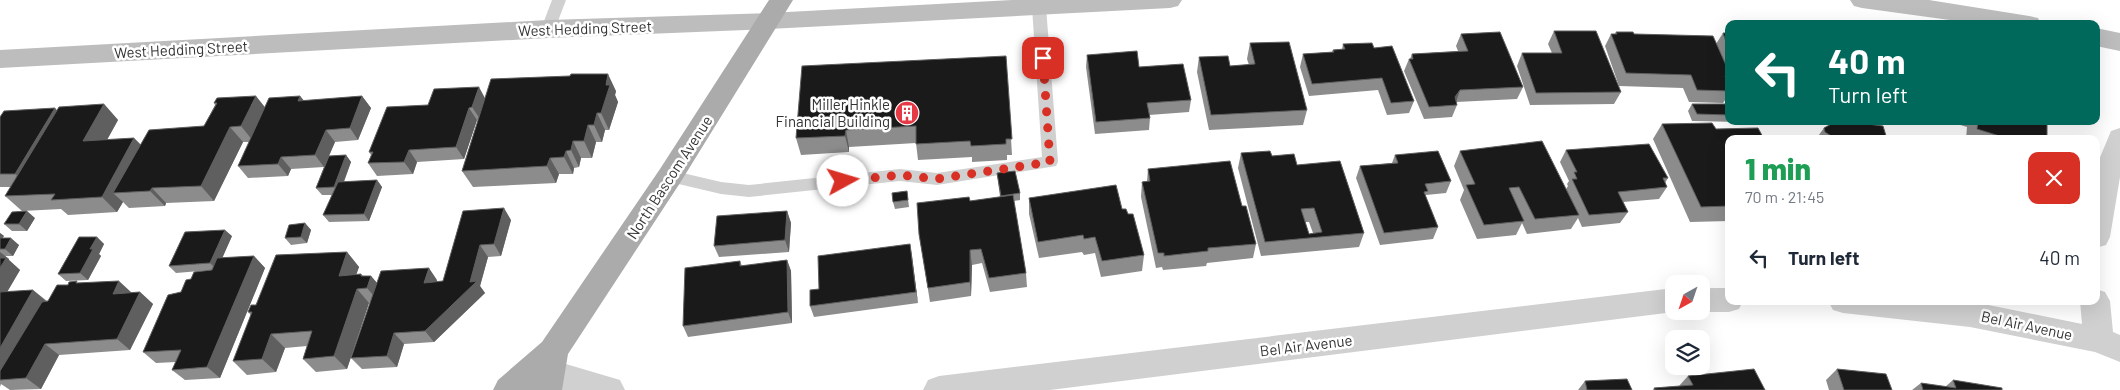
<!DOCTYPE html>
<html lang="en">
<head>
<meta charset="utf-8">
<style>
  body { margin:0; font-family:Barlow,sans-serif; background:#f2f2f3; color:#1f2937; height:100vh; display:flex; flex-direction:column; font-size:19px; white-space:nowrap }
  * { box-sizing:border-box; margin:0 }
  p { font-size:16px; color:#747a83 }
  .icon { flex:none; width:28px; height:28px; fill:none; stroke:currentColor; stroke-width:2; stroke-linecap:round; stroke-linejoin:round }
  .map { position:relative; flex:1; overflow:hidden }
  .side { position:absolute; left:1725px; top:135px; width:375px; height:170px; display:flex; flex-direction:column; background:#fff; border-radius:10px; box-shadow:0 5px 20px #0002 }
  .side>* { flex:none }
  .banner { position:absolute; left:1725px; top:20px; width:375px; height:105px; border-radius:10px; box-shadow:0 5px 20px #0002; background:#00695c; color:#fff; overflow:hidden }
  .needle { width:32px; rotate:220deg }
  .buttons { position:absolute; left:1665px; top:275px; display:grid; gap:10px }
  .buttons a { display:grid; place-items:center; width:45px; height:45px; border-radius:10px; background:#fff; box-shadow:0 5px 20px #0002; font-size:25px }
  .pin { position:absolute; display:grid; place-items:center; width:42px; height:42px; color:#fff; margin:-21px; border-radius:10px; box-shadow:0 2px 8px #0006 }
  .me { position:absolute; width:55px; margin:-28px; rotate:84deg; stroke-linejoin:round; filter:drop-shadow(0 0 4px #0008) }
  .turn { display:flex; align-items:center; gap:18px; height:105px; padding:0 20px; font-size:22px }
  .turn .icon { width:65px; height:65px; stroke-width:2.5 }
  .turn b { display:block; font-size:35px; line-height:42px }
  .round { display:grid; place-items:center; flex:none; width:52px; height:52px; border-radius:10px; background:#f2f2f3 }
  .summary { display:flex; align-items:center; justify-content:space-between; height:85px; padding:0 20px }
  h1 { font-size:30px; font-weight:800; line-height:38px; color:#1e9e55 }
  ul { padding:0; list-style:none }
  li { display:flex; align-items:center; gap:15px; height:75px; padding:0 20px }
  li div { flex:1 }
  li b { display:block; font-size:19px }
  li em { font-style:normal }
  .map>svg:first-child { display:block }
</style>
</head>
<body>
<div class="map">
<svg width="2120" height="390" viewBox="0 0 2120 390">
  <rect width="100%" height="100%" fill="#fff"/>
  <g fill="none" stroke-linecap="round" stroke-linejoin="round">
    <path fill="#d0d0d0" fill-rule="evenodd" d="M552,0H566L555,29L553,33H543L541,29Z
      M1039,2L1044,4L1046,7L1058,162L1056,166L937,185L900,181L749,197L721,194L670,182L664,180L662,176L664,172L670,170L721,182L749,185L900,169L937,173L1042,157L1032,7L1034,4Z"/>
    <path fill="#d0d0d0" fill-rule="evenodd" d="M2120,128V177L2110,237L2106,245L2096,248V167L2111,131Z
      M1674,288V311H1677L1674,312L1050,390H923L928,380L939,376Z
      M1701,288H1729V301H1743L1739,309L1729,312H1701L1698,311H1701Z
      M2096,289L2105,292L2110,301L2113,332L2120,335V362L2095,352L1970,327L1843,313L1833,310L1828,301H1969L2082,324L2080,301H2096Z
      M549,359L620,380L625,390H561L538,383L534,373L538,363Z"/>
    <path fill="#bdbdbd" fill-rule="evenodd" d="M1012,0H1182L1178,6L1170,8L769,29L548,38L0,68V50L548,20L769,13Z
      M1850,0H1929L2029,16L2038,18L2041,24H1979L1862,8L1854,6Z
      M2096,28L2120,33V51L2096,46Z"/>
    <path fill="#ababab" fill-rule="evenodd" d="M769,0H793L680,183L568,354L562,390H493L498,380L542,342L660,169Z"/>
  </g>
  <path fill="#8c8c8c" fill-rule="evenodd" d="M1729,30V79L1727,81L1729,85V95L1723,103L1689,102L1683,88L1619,86L1605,46L1611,34H1615L1616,32L1716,44L1723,33H1727Z
    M1554,31L1621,92L1614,104L1530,105L1517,66L1522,53H1552L1548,44Z
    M1461,34L1523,87L1517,99L1456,102L1457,105L1452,117L1424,119L1404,71L1409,59H1410L1412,54L1458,51L1456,46Z
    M1250,43L1307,110L1303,125L1209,130L1197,72L1199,57L1230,66L1249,65L1247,59Z
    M1343,44L1374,48L1414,101L1409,113L1387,115L1378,90L1309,96L1300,67L1303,54L1332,52L1333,50L1342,49Z
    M1087,55L1139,67L1191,100L1189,112L1149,115L1150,118L1149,130L1095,134L1086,67Z
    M1006,56L1012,155H1007V160L972,162V157L918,160L916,143L849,147V152L801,155L796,138Z
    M616,91L615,95L618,102L609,130H605L602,142H596L592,158H581L579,167L574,168L573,174H559L556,183L473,187L462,171L478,120H477L464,159L417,162L413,174L377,176L368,163L371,155L369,152L428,105L485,98Z
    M300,96L304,101L362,96L371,108L358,140L335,142L329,156L346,155L351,162L344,182L377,180L382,187L369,221L329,222L323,215L332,195H322L316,188L324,167L291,169L288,176L248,178L238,166L249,142H243L214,201L166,203L165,206L129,208L123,202L117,212L68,215L61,209L22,211L5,196L11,187H0V117L55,108L57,111L104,104L118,120L107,140L134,138L141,145L204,126L215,105L214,103L265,107Z
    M1692,104H1729V121H1740L1739,122L1692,121L1688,111Z
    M1843,121H1848L1887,139H1816L1824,128L1842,122Z
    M1910,121H1941L1939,124Z
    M1954,121H2047V139H1966L1967,127L1954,123Z
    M1662,124L1716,129L1729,139V221L1690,222L1653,139Z
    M1566,150L1668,178L1665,183L1667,187L1659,199L1623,202L1628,212L1620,223L1582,227L1578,218L1571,229L1527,234L1522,223L1516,235L1477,239L1460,200L1464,190L1454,166L1460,151L1566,189L1568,186L1567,184L1569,181L1560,162Z
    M1241,153L1272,156L1297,165L1364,233L1359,247L1261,256L1238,168ZM1305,222H1309L1313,233L1309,234Z
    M1395,155L1451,181L1446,193L1426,195V197L1438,227L1433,239L1380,245L1356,178L1360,166L1392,163Z
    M1148,169L1242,206L1256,244L1253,258L1207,263L1206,266L1163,270L1162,267L1156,268L1141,197L1142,182L1147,181Z
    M997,173L1020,193V200L1014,201L1026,273L1027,287L990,292L982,263L972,265L971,296L930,302L919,234L970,201L1000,197Z
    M907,191L909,207L895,209L893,202Z
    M1029,198L1122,209L1128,214L1144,255L1142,271L1101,277L1095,253L1084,255L1082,252L1039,258L1029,214Z
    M463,211L511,220L501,256L488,257L480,286L485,293L434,342L404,344L397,367L362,369L351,358L370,303H369L347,369L316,372L303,359L307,346L285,348L276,372L247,375L233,361L251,315L248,312L256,305L347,252L359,267L356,274L363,276H371L377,283L437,280V282L443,281Z
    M787,211L791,223L789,252L719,257L714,246Z
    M35,218L27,231H12L4,224Z
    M305,223L311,230L307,243L291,245L285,238Z
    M0,233L4,236L2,238L19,245L13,256H5L9,259V260L20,270L7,292L33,290L47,301H48L68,285L80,283L132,293L140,292L153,304L130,350L59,355L41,389L10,390L1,384L0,387Z
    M232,236L222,258L254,256L265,268L220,378L185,380L172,370L176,362L156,363L143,352L191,279L212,270L176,273L169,266Z
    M97,237L104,244L99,254L101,256L88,280L66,281L58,274Z
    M910,244L918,303L814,317L810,306L819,289Z
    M787,260L791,271L792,323L688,337L683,326L740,261L742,266Z
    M1837,369L1892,390H1829L1826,380Z
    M1688,376L1765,390H1653L1654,388L1679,386Z
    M1953,380L2002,390H1912L1921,383L1945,387Z
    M1585,381L1632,390H1578Z"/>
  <path fill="#5f5f5f" d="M608,74L616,91L615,95L618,102L609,130L601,113Z
    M479,87L486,100L480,119L472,107Z
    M1460,90L1456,102L1455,97Z
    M256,96L268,111L253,141L241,126Z
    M300,96L310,108L298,101Z
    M362,96L371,108L358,140L350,128Z
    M104,104L118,120L98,156L83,141Z
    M55,108L67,121L28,186L15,174Z
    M469,108L477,120L464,159L456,147Z
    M597,113L605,130L602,142L594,125Z
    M588,125L596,142L592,158L584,141Z
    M230,127L243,142L214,201L201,186Z
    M326,130L335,142L324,167L315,155Z
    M846,130L849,147V152L845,136Z
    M134,138L149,153L113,193L123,202L117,212L102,197Z
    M573,141L581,158L579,167L571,150Z
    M409,150L417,162L413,174L404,162Z
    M566,151L574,168L573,174L564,157Z
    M346,155L351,162L339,194L334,187Z
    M281,157L291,169L288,176L278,164Z
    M550,158L559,174L556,183L547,166Z
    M377,180L382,187L369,221L364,214Z
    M152,188L166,203L165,206L150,191Z
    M504,208L511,220L501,256L494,244Z
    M27,211L35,218L27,231L19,224Z
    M787,211L791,223L789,252L785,240Z
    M305,223L311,230L307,243L301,237Z
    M225,230L232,236L217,270L210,263Z
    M0,233L4,236L0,241Z
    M97,237L104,244L99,254L101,256L88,280L80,273L90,249Z
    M11,238L19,245L13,256L5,249Z
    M910,244L912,256L918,303L916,292Z
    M480,245L488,257L480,286L485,293L434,342L425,331L470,282Z
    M970,250L972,265L971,296L970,282Z
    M0,252L9,259V260L20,270L3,299L0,297Z
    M347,252L359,267L351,290L339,276Z
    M254,256L265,268L220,378L207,367Z
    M787,260L791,271L792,323L788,312Z
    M429,268L437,280L433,294L424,283Z
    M361,274L369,283L371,276L383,290L379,302L367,288L361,276Z
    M119,281L132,293L113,294Z
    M357,289L369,303L347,369L334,356Z
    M33,290L47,302L0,380V348Z
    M140,292L153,304L130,350L117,339Z
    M394,333L404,344L397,367L387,356Z
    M271,334L285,348L276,372L262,359Z
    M45,344L59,355L41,389L26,378Z"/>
  <path fill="#1a1a1a" stroke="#5f5f5f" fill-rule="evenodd" d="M1554,31H1596L1621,92L1536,93L1522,53H1562Z
    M1500,32L1523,87L1460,90L1455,97L1457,105L1429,107L1409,59H1413L1412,54L1468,51L1461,34Z
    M1616,32H1633L1634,34L1713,36L1729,72V76H1725L1729,85V91L1697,90L1691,75L1626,73L1611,34H1617Z
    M1723,33H1729V45H1727Z
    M1289,42L1307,110L1211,115L1199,57L1228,56L1230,66L1255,64L1250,43Z
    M1372,43L1374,48L1392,46L1414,101L1391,103L1382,78L1312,84L1303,54L1334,52L1333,50L1345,49L1343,44Z
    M1137,51L1139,67L1183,64L1191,100L1147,103L1150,118L1096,122L1087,55Z
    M1006,56L1012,139H1006V144L971,146L970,141L916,144V126L846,130L845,136L796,138L802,66Z
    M571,74H608L606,85H610L601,113H597L594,125H588L584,141H573L571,150L566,151L564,157L550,158L547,166L462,171L491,79L570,76Z
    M479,87L472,107L469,108L456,147L409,150L404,162L368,163L373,152H369L387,107L428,105L434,89Z
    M256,96L241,126L230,127L201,186L152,188L150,191L113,193L149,130L204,126L217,103H214L217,98Z
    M300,96L298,101L362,96L350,128L326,130L315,155L281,157L278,164L238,166L269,98Z
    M104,104L83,141L134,138L102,197L51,200L55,194L5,196L59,107Z
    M1692,104H1729V115L1697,114Z
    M55,108L15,174H0V117L4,111Z
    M1844,121L1883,126L1887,139H1836L1825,132L1824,128L1835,122L1844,123Z
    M1978,121H2047V139H2009L1977,129Z
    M1712,123L1716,129L1758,128L1764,139H1729V179H1727L1729,183V206L1701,207L1662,124Z
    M1542,141L1579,215L1535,219L1519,187L1509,188L1524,221L1484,225L1466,185L1475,184L1460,151Z
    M1649,144L1668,178H1663L1667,187L1618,192L1628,212L1589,215L1572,179H1577L1574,172H1577L1566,150Z
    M1270,151L1272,156L1294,154L1297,165L1340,161L1364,233L1265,242L1241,153ZM1314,208L1322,232L1309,234L1301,209Z
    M1438,151L1451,181L1425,184L1428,191L1424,192L1438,227L1384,233L1360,166L1398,163L1395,155Z
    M346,155L334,187L316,188L329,156Z
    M1230,161L1242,206H1246L1256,244L1208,248V251L1164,256V253H1158L1142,182L1150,181L1148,169Z
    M1015,171L1020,193L1001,196L997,173Z
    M377,180L364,214L323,215L338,182Z
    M1116,185L1122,209H1126L1128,214H1133L1144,255L1102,261L1095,237L1084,239L1083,235L1038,242L1029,198Z
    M907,191L908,200L893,202L892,193Z
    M1013,195L1026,273L989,278L981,249L970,250V282L928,288L919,234L917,203L969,197L970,201Z
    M504,208L494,244L480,245L470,282L477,281L425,331L394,333L387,356L351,358L381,271L429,268L424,283L443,281L463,211Z
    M27,211L19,224H4L12,212Z
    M787,211L785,240L714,246L717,216Z
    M305,223L301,237L285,238L289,225Z
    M225,230L210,263L169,266L185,232Z
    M79,237H97L90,249H93L80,273L58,274Z
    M0,238H11L5,249H0Z
    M910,244L916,292L810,306V290L819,289L818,256Z
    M347,252L339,276L361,274V276H371L367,288L357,289L334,356L303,359L312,331L271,334L262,359L233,361L252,312H248L251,305H256L276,255Z
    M254,256L207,367L172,370L181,350L143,352L168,295L181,292L186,280L191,279L194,272L212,270L217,258Z
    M0,258H6L0,268Z
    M787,260L788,312L683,326L685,268L740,261V266Z
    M77,281L76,283L119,281L113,294L140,292L117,339L45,344L26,378L0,380V371L42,302L48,301L57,285H68L69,282Z
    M33,290L0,348V292Z
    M1754,369L1765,390H1655L1654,388L1693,385L1688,376Z
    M1837,369L1886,374L1892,390H1844Z
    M1627,379L1632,390H1587L1585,381Z
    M1953,380L2002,388V390H1923L1921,383L1956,388Z"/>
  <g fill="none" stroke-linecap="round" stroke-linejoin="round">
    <path stroke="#d93025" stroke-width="9" stroke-dasharray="0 16.2" d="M843,181L900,175L936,179L1050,162L1043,58"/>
  </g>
  <defs>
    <g id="building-disc" transform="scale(1.25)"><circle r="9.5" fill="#e63946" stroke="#fff"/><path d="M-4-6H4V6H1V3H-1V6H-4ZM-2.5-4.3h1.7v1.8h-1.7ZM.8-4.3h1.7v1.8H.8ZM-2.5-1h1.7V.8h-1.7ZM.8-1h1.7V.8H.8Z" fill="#fff"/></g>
  </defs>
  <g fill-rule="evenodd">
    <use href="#building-disc" x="907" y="113"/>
  </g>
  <g text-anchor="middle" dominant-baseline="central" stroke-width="5" stroke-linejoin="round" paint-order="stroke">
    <g font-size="15" fill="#333" stroke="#fff">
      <text transform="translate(585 28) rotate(-2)">West Hedding Street</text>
      <text transform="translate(181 49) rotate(-3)">West Hedding Street</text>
      <text transform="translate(669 177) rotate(-57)">North Bascom Avenue</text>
      <text transform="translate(2027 325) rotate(12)">Bel Air Avenue</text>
      <text transform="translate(1306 345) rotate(-7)">Bel Air Avenue</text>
    </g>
    <g font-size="15" fill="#333" stroke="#fff" text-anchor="end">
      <text x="890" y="104">Miller Hinkle<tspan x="890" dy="17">Financial Building</tspan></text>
    </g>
  </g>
</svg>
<div class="buttons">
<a><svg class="needle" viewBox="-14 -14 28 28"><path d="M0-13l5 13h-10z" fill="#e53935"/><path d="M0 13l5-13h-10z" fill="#747a83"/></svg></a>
<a><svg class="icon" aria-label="layers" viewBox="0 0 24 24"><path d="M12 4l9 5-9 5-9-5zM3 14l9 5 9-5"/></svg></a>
</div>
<div class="pin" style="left:1043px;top:58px;background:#d93025"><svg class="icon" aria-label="arrive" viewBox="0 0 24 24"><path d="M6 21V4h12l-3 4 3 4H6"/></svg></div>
<svg class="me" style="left:843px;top:181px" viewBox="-20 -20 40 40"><circle r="19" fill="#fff"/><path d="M0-13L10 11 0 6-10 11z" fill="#d93025"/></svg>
<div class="banner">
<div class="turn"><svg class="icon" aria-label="left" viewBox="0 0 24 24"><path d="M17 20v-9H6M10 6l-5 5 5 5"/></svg><div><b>40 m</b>Turn left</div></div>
</div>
<section class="side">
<div class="summary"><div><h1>1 min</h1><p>70 m · 21:45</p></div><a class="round" style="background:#d93025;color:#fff"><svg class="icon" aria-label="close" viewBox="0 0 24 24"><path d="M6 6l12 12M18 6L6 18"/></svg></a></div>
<ul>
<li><svg class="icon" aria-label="left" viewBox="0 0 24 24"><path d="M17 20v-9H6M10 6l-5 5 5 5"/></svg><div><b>Turn left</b></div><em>40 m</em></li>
</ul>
</section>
</div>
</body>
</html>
